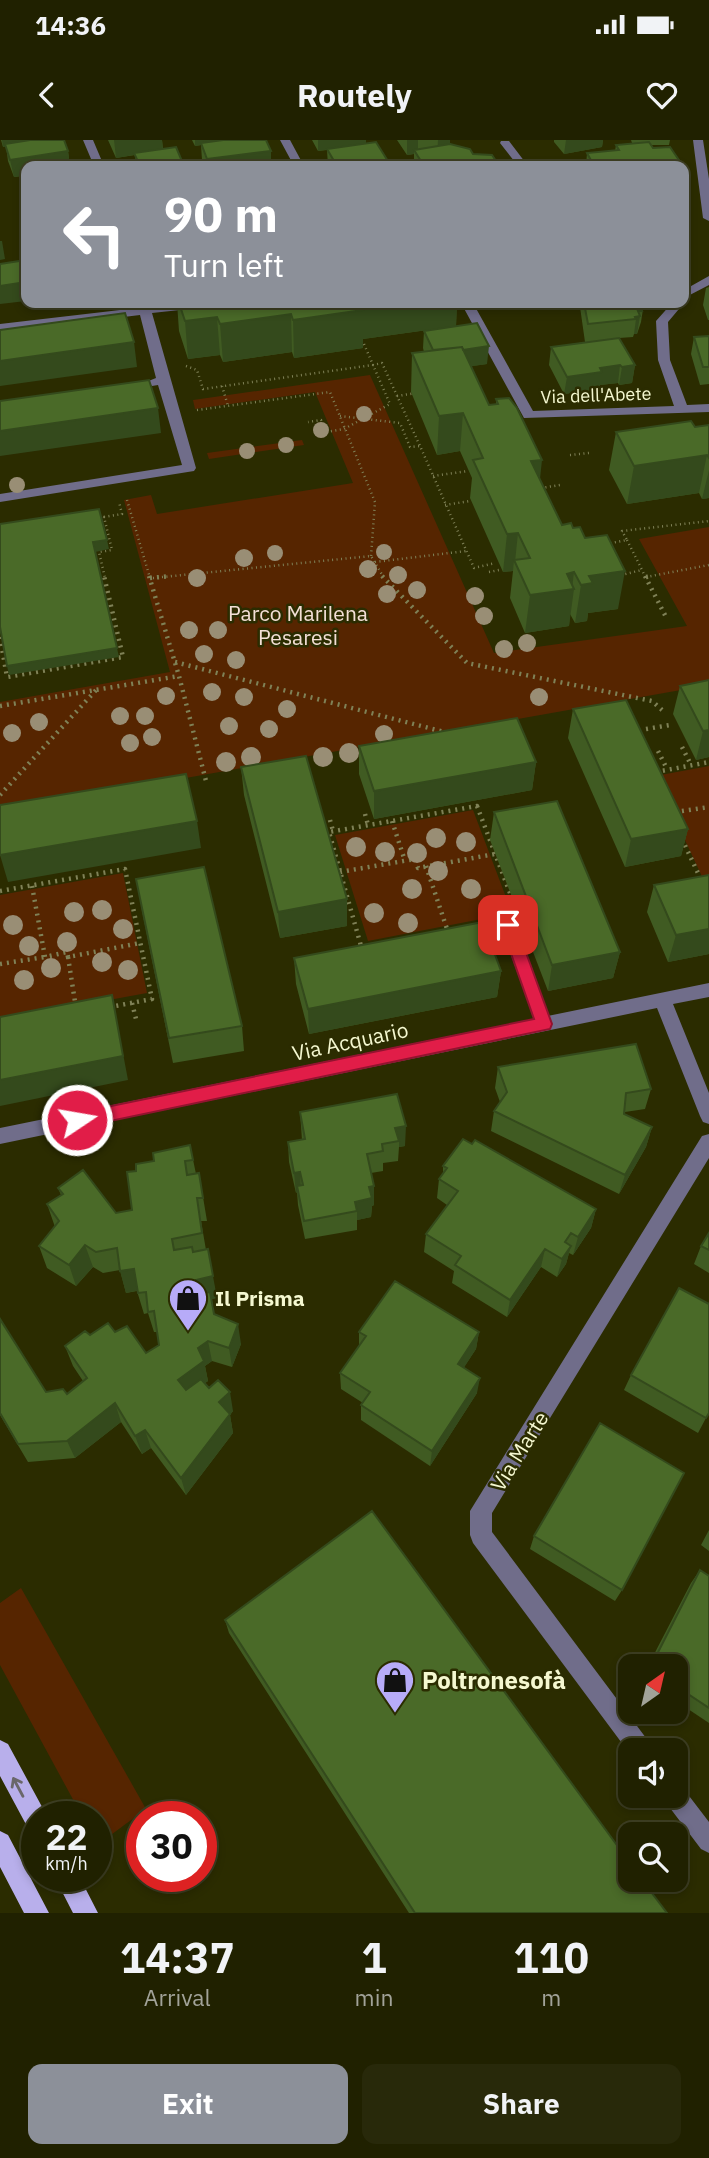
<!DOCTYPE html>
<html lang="en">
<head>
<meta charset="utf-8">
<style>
  body { margin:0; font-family:"IBM Plex Sans",sans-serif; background:#28290a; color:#f1f3f6; height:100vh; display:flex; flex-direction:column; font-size:26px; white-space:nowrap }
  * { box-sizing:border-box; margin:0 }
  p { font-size:23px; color:#a2a399 }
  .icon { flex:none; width:38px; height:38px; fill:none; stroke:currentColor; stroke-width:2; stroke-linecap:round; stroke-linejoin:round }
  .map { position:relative; height:1773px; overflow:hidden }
  .panel { display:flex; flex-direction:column; background:#202100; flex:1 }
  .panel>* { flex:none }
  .hud { position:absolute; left:21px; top:21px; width:668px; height:147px; border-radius:14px; box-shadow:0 4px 10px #0003,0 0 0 2px #3d3e22; background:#8c9099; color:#fff; overflow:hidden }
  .needle { width:46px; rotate:34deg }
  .fabs { position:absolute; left:618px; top:1514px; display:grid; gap:14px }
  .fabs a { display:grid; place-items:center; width:70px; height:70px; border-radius:14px; background:#202100; box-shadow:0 4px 10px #0003,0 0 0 2px #3d3e22; font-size:35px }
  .speed { position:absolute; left:21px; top:1661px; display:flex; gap:14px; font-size:35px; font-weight:700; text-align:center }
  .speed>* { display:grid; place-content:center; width:91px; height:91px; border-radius:50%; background:#202100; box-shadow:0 4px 10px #0003,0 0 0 2px #3d3e22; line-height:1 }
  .speed small { font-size:18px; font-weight:400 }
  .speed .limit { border:10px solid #d22; background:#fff; color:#111 }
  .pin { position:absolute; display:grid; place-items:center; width:60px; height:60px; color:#fff; margin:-30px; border-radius:14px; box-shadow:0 4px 10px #0006 }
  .me { position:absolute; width:77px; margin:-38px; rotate:78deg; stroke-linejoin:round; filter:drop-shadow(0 0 5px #0008) }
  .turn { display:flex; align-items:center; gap:24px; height:147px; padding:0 28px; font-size:32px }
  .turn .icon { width:91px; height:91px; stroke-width:2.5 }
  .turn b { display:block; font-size:49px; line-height:60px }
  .eta { display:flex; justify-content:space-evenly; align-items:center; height:119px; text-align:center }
  .eta b { font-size:42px; font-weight:700; line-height:49px }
  .primary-button { display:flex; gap:14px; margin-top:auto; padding:14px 28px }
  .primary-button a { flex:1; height:80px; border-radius:14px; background:#8c9099; color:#fff; font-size:28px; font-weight:700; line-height:80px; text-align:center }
  .primary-button a+a { background:#28290a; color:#f1f3f6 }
  .status { display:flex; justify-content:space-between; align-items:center; height:49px; padding:0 35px; background:#202100; direction:ltr }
  .status svg { height:19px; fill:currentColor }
  header { display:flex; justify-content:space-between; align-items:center; height:91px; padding:0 28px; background:#202100; font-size:32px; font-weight:700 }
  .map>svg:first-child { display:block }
</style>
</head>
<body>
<div class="status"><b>14:36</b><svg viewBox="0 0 49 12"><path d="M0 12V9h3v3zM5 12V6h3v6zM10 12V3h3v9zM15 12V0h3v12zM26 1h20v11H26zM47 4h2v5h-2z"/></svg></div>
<header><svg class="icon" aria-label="back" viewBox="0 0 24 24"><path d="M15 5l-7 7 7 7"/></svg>Routely<svg class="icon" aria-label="heart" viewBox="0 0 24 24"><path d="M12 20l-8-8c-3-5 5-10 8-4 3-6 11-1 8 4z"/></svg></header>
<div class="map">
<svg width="709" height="1773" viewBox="0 0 709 1773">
  <rect width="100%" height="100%" fill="#2b2c00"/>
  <path fill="#562500" d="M370,235L494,513L687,486L639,399L709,387V545L0,671V562L170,532L124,360L151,355L157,374L353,343L315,252L195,269L193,260Z
    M302,300L304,305L209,319L207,313Z
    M709,626V744L706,745L655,636Z
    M473,670L512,773L368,801L335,695Z
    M123,733L147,853L0,880V755Z
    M21,1448L146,1669L104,1700L96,1692V1676H82L0,1525V1463Z"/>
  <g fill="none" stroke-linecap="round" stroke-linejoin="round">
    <path stroke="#7f8156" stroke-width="2.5" stroke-dasharray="1 3.5" stroke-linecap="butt" d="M364,204L373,225L382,223L420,306
      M186,226L197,230L203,249L373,225L390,264L344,289L326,292L321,280L308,282
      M222,246L228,266
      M397,256L416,253
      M197,270L330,252L375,362L371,416
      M340,276L400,283L410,307L420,306L474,428L495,423
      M570,315L589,313
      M433,336L468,331
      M541,348L560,345
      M127,360L150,438
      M445,365L470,361
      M104,377L122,374L119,362
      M99,378L104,377L112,410L99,412L105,438
      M627,400L646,438
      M606,404L627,400L622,391L709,381
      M375,422L466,411
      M489,432L499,430
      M621,435L642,430
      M646,437L709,425
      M153,438L371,416L384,438"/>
    <path stroke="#7f8156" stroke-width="4.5" stroke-dasharray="2 5" stroke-linecap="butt" d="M149,436L179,536
      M382,436L467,523L652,561L662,570
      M645,436L666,477
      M646,437L652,436
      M150,438L171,436
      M0,497L7,537L123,517L104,436
      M175,522L448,593
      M0,566L179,536L206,641
      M646,589L670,585
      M682,607L691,625
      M658,611L667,629
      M656,632L709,622
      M0,655L97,549
      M477,666L521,782L363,813L329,692Z
      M675,672L709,667
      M365,674L368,685
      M330,680L333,691
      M392,681L405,721
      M682,699L705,748L709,747
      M426,726L448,792
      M340,732L415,719L418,728L495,714
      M32,746L45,817L67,812L68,817L140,803
      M0,751L125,729L152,859L110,867
      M68,817L76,868
      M0,824L45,817
      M132,863L136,879"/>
    <path fill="#706d8a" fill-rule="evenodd" d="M508,779L516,785L552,884L550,889H538L536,884L500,785Z"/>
    <path fill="#706d8a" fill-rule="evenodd" d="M83,0H93L104,26H94Z
      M280,0H290L304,26H294Z
      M693,0H703L709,39V81L703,78Z
      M501,1H509L528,26H518L500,3Z
      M709,136V145L684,158V150Z
      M180,163H214L208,167L152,173L196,328L194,331L0,362V354L182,325L158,245L152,246L146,242L156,238L140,175L0,192V184Z
      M461,163H473L533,271L674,266L658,220L656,181L672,163H684L668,182L670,220L687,265L709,264V272L524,278Z
      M709,843V857L673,864L709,953V984L703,982L700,976L657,868L0,1004V988Z
      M709,994V1018L492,1373V1392L649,1602L653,1610H630V1614L473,1403L470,1395V1371L702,996Z
      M676,1644L683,1648L709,1682V1713L701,1709L667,1664L663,1656H676Z"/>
    <path fill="#b8afeb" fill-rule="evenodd" d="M0,1600L8,1604L47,1676H37V1694L29,1690L0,1636Z
      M0,1691L8,1695L49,1773H24L0,1727Z
      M54,1736H79L98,1773H73Z"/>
  </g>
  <g fill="#998e75">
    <circle cx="364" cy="274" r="8"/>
    <circle cx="321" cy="290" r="8"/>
    <circle cx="286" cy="305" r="8"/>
    <circle cx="247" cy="311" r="8"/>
    <circle cx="17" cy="345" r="8"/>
    <circle cx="384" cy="412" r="8"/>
    <circle cx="275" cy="413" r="8"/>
    <circle cx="244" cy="418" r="9"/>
    <circle cx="368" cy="429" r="9"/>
    <circle cx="398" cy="435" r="9"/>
    <circle cx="197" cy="438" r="9"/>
    <circle cx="417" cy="450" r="9"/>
    <circle cx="387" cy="454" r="9"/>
    <circle cx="475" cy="456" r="9"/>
    <circle cx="484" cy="476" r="9"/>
    <circle cx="189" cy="490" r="9"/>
    <circle cx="218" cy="490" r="9"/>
    <circle cx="527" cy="503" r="9"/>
    <circle cx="504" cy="509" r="9"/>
    <circle cx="204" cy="514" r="9"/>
    <circle cx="236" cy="520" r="9"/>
    <circle cx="212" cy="552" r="9"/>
    <circle cx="166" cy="556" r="9"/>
    <circle cx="244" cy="557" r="9"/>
    <circle cx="539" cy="557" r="9"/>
    <circle cx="287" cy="569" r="9"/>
    <circle cx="120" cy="576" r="9"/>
    <circle cx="145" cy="576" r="9"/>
    <circle cx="39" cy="582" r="9"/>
    <circle cx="229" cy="586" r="9"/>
    <circle cx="269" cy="589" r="9"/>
    <circle cx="12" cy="593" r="9"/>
    <circle cx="384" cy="594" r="9"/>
    <circle cx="152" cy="597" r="9"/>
    <circle cx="130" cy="603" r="9"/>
    <circle cx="349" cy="613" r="10"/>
    <circle cx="251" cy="617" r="10"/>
    <circle cx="323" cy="617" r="10"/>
    <circle cx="226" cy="622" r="10"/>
    <circle cx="436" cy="698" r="10"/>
    <circle cx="466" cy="702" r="10"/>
    <circle cx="356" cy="707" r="10"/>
    <circle cx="385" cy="712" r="10"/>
    <circle cx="417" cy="713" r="10"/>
    <circle cx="438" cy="731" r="10"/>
    <circle cx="412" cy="749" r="10"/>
    <circle cx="471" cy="749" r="10"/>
    <circle cx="102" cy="770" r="10"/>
    <circle cx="74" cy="772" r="10"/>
    <circle cx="374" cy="773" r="10"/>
    <circle cx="408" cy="783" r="10"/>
    <circle cx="13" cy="785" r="10"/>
    <circle cx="123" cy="789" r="10"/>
    <circle cx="67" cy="802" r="10"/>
    <circle cx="29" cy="806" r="10"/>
    <circle cx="102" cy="822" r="10"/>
    <circle cx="51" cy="828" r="10"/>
    <circle cx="128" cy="830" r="10"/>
    <circle cx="24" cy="840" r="10"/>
  </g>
  <path fill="#405b22" d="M1,0H64L68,11L70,26H26V54L23,36L14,37L8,21L6,6L3,7Z
    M108,0H162L163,9L184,26H136L135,15L116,18Z
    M192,0H266L271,11V22L280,26H205L202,20L201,5L195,6Z
    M312,0H366V3L391,26H328L327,10L318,11Z
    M397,0H450V5L473,14L496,26H414V14L407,15Z
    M554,0H603L602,7L564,14L554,2Z
    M631,0H670L669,5H651L653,8L683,26H586L587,13L615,11L616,5L632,3Z
    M709,147V180H708L703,165L706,148Z
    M177,163H457L456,186L363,199V208L294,218L292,212L223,222L220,215L188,219L179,191Z
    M581,163H644L641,182L637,194H634L633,197L619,198L635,225L632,243L619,245L618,243L600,245L599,249L564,254L549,225L551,207L585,202L580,167Z
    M424,191L487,224L471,226L489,265H496V259L540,340L562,385L618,469L588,473L587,481L575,483L570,474L569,486L525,493L510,458L513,431L503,432L470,358L472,338L460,311L437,315L411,252L412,213L424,212L423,208Z
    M709,196V244L700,245L691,214L694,197Z
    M709,285V358L702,359L699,353L627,364L609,330L616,292L695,287Z
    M709,540V617L696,620L673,574L680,546Z
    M573,569L688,689L681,716L625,727L568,598Z
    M359,606L536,622L532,650L374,679L359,634Z
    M241,627L347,786L280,798L244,655Z
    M494,672L620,812L613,838L548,851L490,700Z
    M709,735V814L668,822L647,772L654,745Z
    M141,766L242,886L244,911L173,923Z
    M294,818L501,831L497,857L309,894L296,844Z
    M498,927L651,949L645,969L625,972L624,974L652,987L646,1007L619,1054L491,991L494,971L500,962L495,948Z
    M397,954L405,1006L399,1007L398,1021L383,1023V1031L371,1033L374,1065L372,1066L371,1077L357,1080V1090L305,1099L298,1065L297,1052L296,1053L289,1022L288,1002L302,1000L300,972Z
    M190,1005L196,1034L199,1033L207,1081H201L206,1110L217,1158L211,1159L214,1174L241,1204L232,1227L212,1221L205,1226L208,1241L205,1243L233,1271L230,1275L233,1293L186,1355L151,1308L142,1314L121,1282L75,1318L28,1322L0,1275V1179L46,1252L67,1254L83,1241L73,1226L65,1206L90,1195L115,1192L146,1213L159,1205L157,1192H154L148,1173L144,1174L137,1151L126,1153L120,1130L103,1133L93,1127L76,1146L47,1128L39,1106L55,1087L47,1064L61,1055L58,1048L116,1073L132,1070L136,1031Z
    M443,1026L596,1069L591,1088L573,1115L569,1113L566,1124L557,1137L541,1127L507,1177L452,1143L454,1131L424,1112L426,1094L447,1065L437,1058L439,1039L443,1034Z
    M709,1093V1133L694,1124L701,1106Z
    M359,1192H479L476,1209L464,1227L477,1253L430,1326L361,1280V1265L363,1263L341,1249L340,1233L359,1207Z
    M631,1235L706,1278L698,1293L624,1250Z
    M709,1390V1411L701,1405Z
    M534,1396L622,1450L615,1461L530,1409Z
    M700,1430L709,1436V1583L676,1561V1526H648L691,1443Z
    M225,1480L667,1773H409L229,1493Z"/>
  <path fill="#344a1c" d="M2,0H45V1L3,7Z
    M114,0H162L163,10L116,18Z
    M195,0H235L195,6Z
    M318,0H366V4L318,11Z
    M407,0H418V13L414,10V14L407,15Z
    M438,0H450V9L437,17Z
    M566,0H603L602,7L564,14Z
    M68,11L70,26H26V35L14,37L10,20Z
    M271,11V26H208L207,19Z
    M496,21V26H489L490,22Z
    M0,101H2L5,119L0,120Z
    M26,142V161L0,164V146Z
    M359,163H457L456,186L363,199V208L294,218L293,180Z
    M291,174L292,212L223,222L220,184Z
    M640,176L637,194H634L636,179L635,177Z
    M217,177L220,215L188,219L185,181Z
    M134,202L137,227L0,246V221Z
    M489,206L487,224L434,232L435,214Z
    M620,225L618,243L600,245L599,249L564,254L567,237L600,228Z
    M635,225L632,243L619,245L622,227Z
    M158,268L161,293L0,316V291Z
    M463,273L460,311L437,315L439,276Z
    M707,315L699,353L627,364L634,326Z
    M542,320L538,358L531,321Z
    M709,330V358L702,359Z
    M518,393L515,422L514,420L513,431L503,432L507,394Z
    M107,400L109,409L95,412L93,402Z
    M625,431L618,469L588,473L587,481L575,483L581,445L589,436Z
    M574,432L572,449H574L569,486L525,493L530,455L567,434Z
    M117,508L119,517L9,535L7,526Z
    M709,590V617L696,620L703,591Z
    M536,622L532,650L374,679V651Z
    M197,681L201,708L8,742L0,715Z
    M688,689L681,716L625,727L631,699Z
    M347,759V786L280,798L278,772Z
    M709,789V814L668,822L676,795Z
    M620,812L613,838L548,851L552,825Z
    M501,831L497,857L309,894L308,869Z
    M112,855L128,940L0,966V940Z
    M406,986L405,1006L399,1007V1001L395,988Z
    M652,987L646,1007L619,1054L625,1035Z
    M300,1032L301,1052L297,1046V1052L296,1053L294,1033Z
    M374,1046V1065L372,1066L371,1077L357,1080V1071L355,1062L369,1047Z
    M596,1069L591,1088L573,1115L578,1097Z
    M85,1105L93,1127L76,1146L69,1125Z
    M571,1106L566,1124L557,1137L562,1119Z
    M208,1109L217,1158L211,1159L197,1154L196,1140Z
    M545,1109L541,1127L507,1177L510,1160Z
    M134,1129L140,1150L126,1153L120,1131Z
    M238,1184L241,1204L232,1227L229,1208Z
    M479,1192L476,1209L456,1240L458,1224Z
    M208,1201L212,1221L205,1226L208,1241L183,1259L178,1240L198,1208Z
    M480,1238L477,1253L430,1326L432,1311Z
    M230,1252L233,1271L230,1275L233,1293L186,1355L181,1338L219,1262Z
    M115,1263L121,1282L75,1318L67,1301Z
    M145,1290L151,1308L142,1314L135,1296Z"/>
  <path fill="#4a6a28" stroke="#344a1c" stroke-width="2" d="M30,0H64L68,11L10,20L5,4Z
    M223,0H266L271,11L207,19L201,3Z
    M376,2L391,26H337L327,9Z
    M649,2L653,8L670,7L683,26H594L587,13L619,10L616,5Z
    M450,4L470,9L473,14L492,15L496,21L490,22L492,26H424L414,10Z
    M176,7L184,26H140L134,13Z
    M278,21L280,26H243Z
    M23,35H26V43Z
    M26,120V142L0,146V124Z
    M179,163H360L363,170L293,180L291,174L220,184L217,177L185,181Z
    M584,163H643L644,164H639L642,171H638L640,176L635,177L636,179L588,184Z
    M125,173L134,202L0,221V190Z
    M477,183L489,206L463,210L462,207L433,210L424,191Z
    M709,196V227H703L694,197Z
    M619,198L635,225L622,227L620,225L600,228L602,232L567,237L551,207Z
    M462,207L489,265L498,264L496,259L509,258L517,268L542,320L531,321L562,385L571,383L573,388L580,387L585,398L607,395L625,431L589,436L593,443L581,445L574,432L567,434L574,449L530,455L514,420L530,418L518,393L507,394L473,320L483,318L463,273L439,276L412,213Z
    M149,240L158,268L0,291V261Z
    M691,281L695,287L709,285V318L707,315L634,326L616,292Z
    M99,369L107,400L93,402L117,508L7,526L0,487V384Z
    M709,540V590L703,591L680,546Z
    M626,560L688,689L631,699L573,569Z
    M517,578L536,622L374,651L359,606Z
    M306,616L347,759L278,772L241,627Z
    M186,634L197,681L0,715V665Z
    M557,661L620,812L552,825L494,672Z
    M204,727L242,886L169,898L136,739Z
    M709,735V789L676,795L654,745Z
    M483,782L501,831L308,869L294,818Z
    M112,855L123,916L0,940V877Z
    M636,904L651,949L626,953L624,974L652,987L625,1035L494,971L507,952L498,927Z
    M397,954L406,986L395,988L399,1001L382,1004L383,1011L367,1014L374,1046L369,1047L372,1058L355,1062L357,1071L304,1081L297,1046L303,1045L300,1032L294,1033L288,1002L305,999L300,972Z
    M463,999L472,1004L475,1000L596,1069L578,1097L571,1093L565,1102L571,1106L562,1119L545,1109L510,1160L455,1125L461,1116L426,1094L458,1051L439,1039L447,1028L443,1026Z
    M190,1005L193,1020L185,1021L187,1035L199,1033L203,1058H197L202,1093L172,1099L174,1110L192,1107L193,1112L208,1109L213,1136L196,1140L197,1154L210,1152L214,1174L238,1184L229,1208L208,1201L198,1208L204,1221L178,1240L186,1250L201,1239L209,1248L218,1240L230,1252L219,1262L230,1274L181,1338L145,1290L135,1296L115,1263L67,1301L18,1304L0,1273V1179L46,1252L63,1249L67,1254L87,1238L65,1206L85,1191L90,1195L108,1183L115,1192L127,1186L146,1213L159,1205L154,1171L148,1172L146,1152L138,1153L134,1129L120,1131L117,1108L96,1112L85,1105L69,1125L39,1106L59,1081L47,1064L63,1054L58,1048L83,1030L116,1073L132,1070L127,1032L136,1031V1024L154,1021L153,1013Z
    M709,1093V1110L701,1106Z
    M395,1141L479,1192L458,1224L480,1238L432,1311L361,1265L370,1252L340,1233L366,1196L359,1192Z
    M679,1148L709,1164V1273L706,1278L631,1235Z
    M600,1283L684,1333L622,1450L534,1396Z
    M372,1371L630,1723V1740H642L667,1773H415L225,1480Z
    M700,1430L709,1436V1568L676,1546V1526H651Z"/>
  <defs><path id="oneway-shaft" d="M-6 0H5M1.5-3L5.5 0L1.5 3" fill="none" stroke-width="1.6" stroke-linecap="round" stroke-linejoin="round" transform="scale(1.75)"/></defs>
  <use stroke="#6a676a" href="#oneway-shaft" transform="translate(18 1647) rotate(-118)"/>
  <path fill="#e11d48" stroke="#92132f" stroke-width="2" d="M508,779L516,785L552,884L550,889L77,988L71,985L69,980L71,975L77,973L534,879L501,785Z"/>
  <defs>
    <g id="shop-pin" transform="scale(2.0125)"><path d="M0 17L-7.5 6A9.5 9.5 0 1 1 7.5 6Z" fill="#b7abf8" stroke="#2b2c00"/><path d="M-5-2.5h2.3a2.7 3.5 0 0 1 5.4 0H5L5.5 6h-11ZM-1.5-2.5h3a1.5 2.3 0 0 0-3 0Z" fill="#111"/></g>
  </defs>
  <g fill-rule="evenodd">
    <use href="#shop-pin" x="188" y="1158"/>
    <use href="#shop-pin" x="395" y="1540"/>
  </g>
  <g text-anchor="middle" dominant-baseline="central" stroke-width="5" stroke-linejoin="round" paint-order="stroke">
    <g font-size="18" fill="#f5f8d0" stroke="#2b2c00">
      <text transform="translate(596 255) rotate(-2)">Via dell'Abete</text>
    </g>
    <g font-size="21" fill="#f3dfd5" stroke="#2b2c00">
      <text x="298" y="473">Parco Marilena<tspan x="298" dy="24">Pesaresi</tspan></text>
    </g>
    <g font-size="21" fill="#f5f8d0" stroke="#2b2c00">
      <text transform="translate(350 901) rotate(-12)">Via Acquario</text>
      <text transform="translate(519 1311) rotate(-58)">Via Marte</text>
    </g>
    <g font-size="21" font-weight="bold" fill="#f5f8d0" stroke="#2b2c00" text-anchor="start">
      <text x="215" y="1158">Il Prisma</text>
    </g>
    <g font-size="24" font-weight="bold" fill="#f5f8d0" stroke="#2b2c00" text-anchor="start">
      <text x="422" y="1540">Poltronesofà</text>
    </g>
  </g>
</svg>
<div class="fabs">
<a><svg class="needle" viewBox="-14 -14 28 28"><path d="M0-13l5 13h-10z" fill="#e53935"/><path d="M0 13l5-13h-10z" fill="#a2a399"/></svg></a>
<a><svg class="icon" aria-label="sound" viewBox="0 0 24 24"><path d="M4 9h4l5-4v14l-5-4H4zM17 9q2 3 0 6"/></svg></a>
<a><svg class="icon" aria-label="search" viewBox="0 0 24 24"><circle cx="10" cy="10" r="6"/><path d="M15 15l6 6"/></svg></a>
</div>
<div class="speed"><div>22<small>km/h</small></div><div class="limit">30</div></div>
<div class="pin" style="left:508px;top:785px;background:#d93025"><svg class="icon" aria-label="arrive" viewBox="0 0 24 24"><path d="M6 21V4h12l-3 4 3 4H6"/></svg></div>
<svg class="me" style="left:77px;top:980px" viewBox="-20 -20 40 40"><circle r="17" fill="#e11d48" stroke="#fff" stroke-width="3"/><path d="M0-11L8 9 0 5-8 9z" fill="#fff"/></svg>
<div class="hud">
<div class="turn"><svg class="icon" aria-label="left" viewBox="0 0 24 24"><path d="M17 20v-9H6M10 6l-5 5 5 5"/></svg><div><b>90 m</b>Turn left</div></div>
</div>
</div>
<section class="panel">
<div class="eta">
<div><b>14:37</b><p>Arrival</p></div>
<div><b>1</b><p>min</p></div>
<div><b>110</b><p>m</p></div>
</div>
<div class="primary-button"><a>Exit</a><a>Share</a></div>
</section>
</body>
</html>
